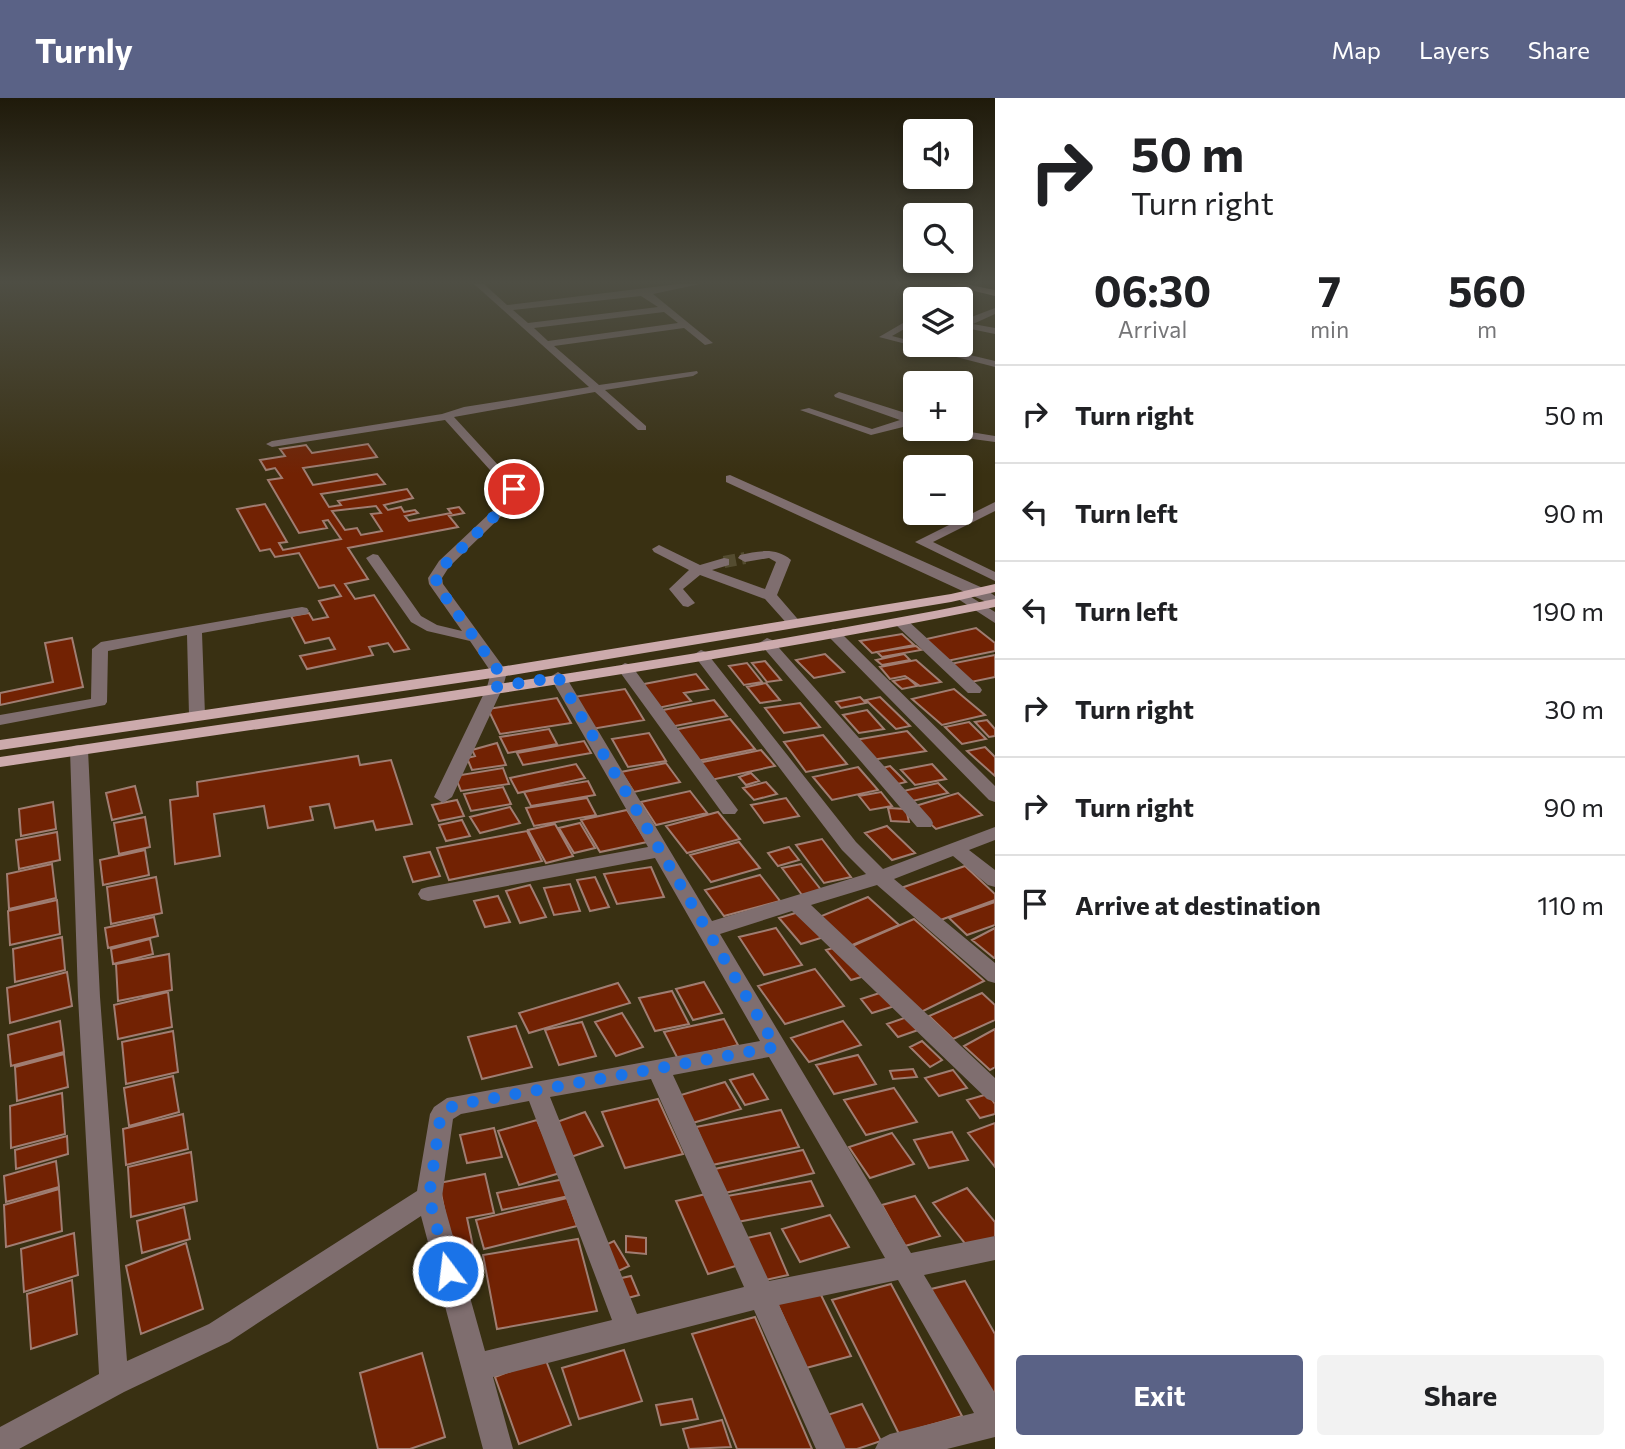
<!DOCTYPE html>
<html lang="en">
<head>
<meta charset="utf-8">
<style>
  body { margin:0; font-family:Commissioner,sans-serif; background:#f2f2f2; color:#202124; height:100vh; display:flex; flex-direction:column; font-size:26px; white-space:nowrap }
  * { box-sizing:border-box; margin:0 }
  p { font-size:23px; color:#757577 }
  .icon { flex:none; width:38px; height:38px; fill:none; stroke:currentColor; stroke-width:2; stroke-linecap:round; stroke-linejoin:round }
  .map { position:relative; flex:1; overflow:hidden }
  .sheet { display:flex; flex-direction:column; background:#fff; width:630px }
  .sheet>* { flex:none }
  .hud { background:#fff; color:#202124; overflow:hidden }
  .controls { position:absolute; left:903px; top:21px; display:grid; gap:14px }
  .controls a { display:grid; place-items:center; width:70px; height:70px; border-radius:7px; background:#fff; box-shadow:0 4px 10px #0003; font-size:35px }
  .pin { position:absolute; display:grid; place-items:center; width:60px; height:60px; color:#fff; margin:-30px; border:4px solid #fff; border-radius:50%; box-shadow:0 2px 7px #0007 }
  .me { position:absolute; width:77px; margin:-38px; rotate:345deg; stroke-linejoin:round; filter:drop-shadow(0 0 5px #0008) }
  .turn { display:flex; align-items:center; gap:24px; height:147px; padding:0 21px; font-size:32px }
  .turn .icon { width:91px; height:91px; stroke-width:2.5 }
  .turn b { display:block; font-size:49px; line-height:60px }
  .eta { display:flex; justify-content:space-evenly; align-items:center; height:119px; text-align:center }
  .eta b { font-size:42px; font-weight:700; line-height:49px }
  .cta { display:flex; gap:14px; margin-top:auto; padding:14px 21px }
  .cta a { flex:1; height:80px; border-radius:7px; background:#5a6286; color:#fff; font-size:28px; font-weight:700; line-height:80px; text-align:center }
  .cta a+a { background:#f2f2f2; color:#202124 }
  ul { padding:0; list-style:none }
  li { display:flex; align-items:center; gap:21px; height:98px; padding:0 21px; border-top:2px solid #e0e0e0 }
  li div { flex:1 }
  li b { display:block; font-size:26px }
  li em { font-style:normal }
  header { display:flex; align-items:center; gap:42px; box-sizing:border-box; height:98px; padding:0 35px; background:#5a6286; color:#fff }
  header strong { font-size:33px }
  nav { display:flex; gap:38px; margin-inline-start:auto; font-size:24px }
  main { display:flex; flex:1; min-height:0 }
  .map>svg:first-child { display:block }
</style>
</head>
<body>
<header>
<strong>Turnly</strong>
<nav><a>Map</a><a>Layers</a><a>Share</a></nav>
</header>
<main>
<div class="map">
<svg width="995" height="1351" viewBox="0 0 995 1351">
  <rect width="100%" height="100%" fill="#393012"/>
  <path fill="#722203" stroke="#a07d72" stroke-width="2" fill-rule="evenodd" d="M368,346L377,359L303,370L313,387L377,376L385,386L321,396L329,409L341,407L338,403L407,391L413,400L384,407L388,412L401,409L404,414L415,412L418,415L405,418L409,423L451,415L448,411L459,409L464,415L449,418L458,429L348,450L368,481L345,486L355,501L374,497L409,551L394,554L388,545L369,549L373,557L307,571L300,558L335,551L329,540L305,545L291,518L309,515L313,522L328,519L319,503L341,498L334,487L319,490L299,455L275,459L270,451L260,453L237,411L265,406L287,444L279,445L283,452L341,441L328,422L323,423L327,430L299,435L268,382L282,380L275,370L266,372L260,362L285,358L280,351L306,347L312,355ZM376,408L381,415L371,416L382,433L361,437L357,430L345,432L332,413Z
    M976,530L995,545V553L947,563L922,542Z
    M902,536L914,547L872,555L860,543Z
    M72,540L83,589L0,607V595L53,584L45,545Z
    M916,548L921,552L882,559L877,554Z
    M825,556L844,574L814,580L796,562Z
    M904,556L910,562L882,567L876,562Z
    M995,557V579L971,584L950,566Z
    M916,562L941,584L920,588L905,578L890,581L880,569Z
    M765,563L781,582L767,584L752,565Z
    M747,565L762,584L744,587L729,568Z
    M696,576L708,591L684,595L691,603L658,610L639,587Z
    M908,580L917,588L902,591L893,583Z
    M766,585L780,602L760,605L747,589Z
    M625,591L644,622L592,631L574,599Z
    M954,591L985,617L942,627L912,601Z
    M860,599L866,605L841,610L836,604Z
    M880,599L910,628L896,631L866,602Z
    M557,600L571,625L500,636L488,611Z
    M714,602L727,618L670,629L658,613Z
    M800,605L820,629L784,635L765,610Z
    M867,612L884,631L859,635L843,617Z
    M730,621L755,651L697,663L673,632Z
    M987,622L995,631V638L989,639L975,624Z
    M969,624L986,641L962,646L945,629Z
    M549,631L557,646L508,655L500,639Z
    M907,633L926,653L872,662L855,642Z
    M649,635L666,663L628,669L612,641Z
    M823,637L847,666L806,674L784,644Z
    M584,643L591,655L523,667L517,655Z
    M497,645L506,667L472,672L467,660L475,658L472,652Z
    M985,649L995,659V678L967,653Z
    M761,652L775,668L711,682L698,665Z
    M358,658L360,667L391,662L412,726L376,732L373,723L335,730L329,706L310,709L313,722L268,730L264,708L214,716L220,758L175,766L170,702L198,698L197,684Z
    M666,665L680,684L634,694L621,674Z
    M576,666L585,680L518,695L510,680Z
    M932,666L946,681L915,687L901,672Z
    M890,668L906,684L894,687L878,671Z
    M858,669L878,692L832,702L813,679Z
    M503,670L509,686L461,693L455,678Z
    M751,675L759,683L746,687L739,679Z
    M588,683L595,697L531,708L524,694Z
    M766,684L777,696L754,702L743,690Z
    M938,685L948,695L908,704L899,694Z
    M135,688L142,715L112,722L106,695Z
    M503,689L511,706L471,713L464,696Z
    M690,693L707,715L656,727L641,704Z
    M881,694L892,708L870,712L859,698Z
    M958,695L982,717L936,731L912,709Z
    M587,700L596,717L534,728L526,710Z
    M786,700L799,718L764,725L751,707Z
    M457,702L464,718L439,723L432,707Z
    M53,704L56,731L21,738L19,711Z
    M510,709L520,725L480,735L470,719Z
    M888,710L906,711L909,724L891,723Z
    M627,712L647,744L600,754L581,722Z
    M718,714L740,741L687,755L666,728Z
    M145,719L150,749L119,756L114,725Z
    M462,722L470,738L446,743L439,727Z
    M580,725L595,750L574,755L559,730Z
    M555,726L573,758L546,765L528,732Z
    M887,728L915,755L892,762L865,735Z
    M527,733L542,763L449,782L437,750Z
    M57,734L60,762L19,771L16,742Z
    M822,741L851,779L824,785L796,747Z
    M739,744L760,770L711,784L690,757Z
    M789,749L799,762L778,768L768,755Z
    M145,752L149,777L103,787L100,762Z
    M430,754L440,778L413,784L404,759Z
    M52,766L56,800L9,811L7,776Z
    M801,766L822,793L802,797L782,770Z
    M965,768L995,796V802L935,824L901,790Z
    M651,769L664,799L617,806L604,776Z
    M760,777L780,803L724,818L705,792Z
    M156,779L162,815L111,826L107,789Z
    M595,779L609,809L590,813L577,782Z
    M570,786L580,813L554,817L544,790Z
    M530,787L546,819L520,825L506,793Z
    M498,798L510,824L485,829L474,803Z
    M868,799L899,827L850,848L819,819Z
    M57,802L60,836L10,847L8,813Z
    M995,804V827L967,837L949,820Z
    M802,813L824,839L801,846L779,820Z
    M154,819L158,838L108,850L105,830Z
    M914,821L984,883L919,915L850,849Z
    M776,830L802,867L764,877L739,839Z
    M995,830V860H994L972,842Z
    M62,839L65,872L15,884L13,851Z
    M150,841L153,856L113,866L111,851Z
    M840,848L865,878L851,882L826,852Z
    M169,856L172,892L118,903L116,866Z
    M815,871L844,908L785,926L758,888Z
    M67,874L72,908L10,925L7,890Z
    M704,884L722,915L693,922L676,891Z
    M618,885L630,905L529,935L519,915Z
    M672,893L689,926L655,933L639,900Z
    M886,893L898,907L872,915L861,901Z
    M168,894L172,929L118,941L114,907Z
    M982,895L995,907V922L953,941L929,918Z
    M622,915L643,949L616,958L595,924Z
    M913,917L924,930L898,939L887,926Z
    M724,921L738,947L678,961L664,934Z
    M60,923L64,954L11,968L8,937Z
    M843,923L861,947L809,964L791,940Z
    M582,924L596,958L559,967L545,932Z
    M516,928L532,969L482,981L468,939Z
    M995,931V969L990,972L964,948Z
    M173,933L178,974L126,986L122,944Z
    M922,943L942,962L930,969L910,949Z
    M64,956L68,989L17,1003L15,969Z
    M858,957L876,986L834,996L816,967Z
    M913,971L917,979L893,981L890,973Z
    M953,972L967,990L939,998L925,980Z
    M753,976L768,1001L745,1007L730,982Z
    M173,978L179,1014L129,1028L124,990Z
    M725,984L741,1011L689,1026L674,999Z
    M894,990L917,1024L866,1037L844,1002Z
    M62,995L65,1036L11,1050L10,1008Z
    M988,996L995,1006V1016L980,1020L967,1002Z
    M658,1001L683,1056L625,1070L602,1014Z
    M781,1012L799,1049L712,1067L696,1029Z
    M585,1014L603,1048L568,1060L551,1026Z
    M183,1016L188,1051L126,1067L123,1031Z
    M537,1022L560,1075L519,1087L498,1033Z
    M995,1025V1069L968,1035Z
    M494,1030L502,1059L467,1065L460,1037Z
    M952,1034L968,1062L929,1070L914,1042Z
    M892,1035L914,1066L870,1080L849,1049Z
    M67,1038L68,1056L16,1071L15,1052Z
    M803,1052L814,1075L720,1096L710,1072Z
    M191,1054L197,1103L131,1119L128,1069Z
    M56,1063L59,1089L6,1104L4,1078Z
    M485,1076L494,1115L467,1120L474,1153L453,1157L439,1085Z
    M564,1081L569,1098L502,1112L497,1095Z
    M811,1083L823,1108L737,1124L727,1098Z
    M967,1090L995,1124V1142L971,1153L933,1105Z
    M59,1091L62,1133L6,1149L4,1107Z
    M706,1096L739,1167L708,1176L676,1103Z
    M915,1098L940,1138L905,1148L882,1107Z
    M567,1100L577,1128L484,1151L476,1122Z
    M184,1109L190,1141L142,1155L137,1123Z
    M830,1117L849,1149L800,1164L782,1131Z
    M74,1135L78,1177L24,1194L21,1151Z
    M770,1135L788,1177L756,1184L738,1142Z
    M626,1138L646,1140V1156L626,1154Z
    M578,1141L597,1213L497,1231L483,1157Z
    M614,1143L629,1168L614,1175L599,1150Z
    M186,1145L203,1211L141,1236L126,1168Z
    M631,1178L639,1197L620,1202L612,1182Z
    M72,1182L77,1236L31,1251L27,1196Z
    M965,1183L995,1236V1310L931,1191Z
    M891,1186L962,1318L899,1336L832,1202Z
    M820,1195L851,1258L806,1270L777,1205Z
    M755,1219L812,1351H737L692,1236Z
    M624,1252L642,1303L579,1321L562,1270Z
    M422,1255L445,1339L410,1351H378L360,1275Z
    M545,1260L571,1327L519,1346L495,1279Z
    M692,1301L698,1321L661,1327L656,1307Z
    M862,1306L881,1343L857,1351H836L821,1319Z
    M722,1322L731,1349L689,1351L683,1331Z"/>
  <g fill="none" stroke-linecap="round" stroke-linejoin="round">
    <path stroke="#544c30" stroke-width="12" stroke-dasharray="12 6" stroke-linecap="butt" d="M724,464L745,460"/>
    <path fill="#7f6e6f" fill-rule="evenodd" d="M474,186H484L507,207L678,186H700L653,196L713,245L705,247L684,230L554,248L599,287L697,273L698,275L693,278L605,292L646,328V332H638L595,294L454,319L520,391L516,404L449,469L442,480L443,486L507,574L503,589L452,699L443,705L434,699L487,589L491,574L470,543L427,533L411,524L366,460L373,456L378,457L421,518L437,527L462,533L429,486L428,480L439,463L506,400L508,392L445,322L272,349L266,346L272,343L442,316L464,309L589,289ZM641,198L658,209L528,225L513,212ZM664,214L678,225L548,243L534,230Z
      M995,210V216L973,226L995,230V236L961,229V223Z
      M915,218V225L892,238L915,244V247H928L995,263V269L879,239Z
      M839,294L915,318V326L871,337L800,312L809,310L872,331L900,322L835,299L834,297Z
      M934,331H952L995,338V344L958,339Z
      M730,377L985,491L995,498V508L726,384V378Z
      M995,404V413L933,444L995,474V483L915,444Z
      M659,447L700,467L724,460L729,461V467L712,472L765,491L776,464L769,460L745,464L738,460L740,457C758,453 776,449 791,462L777,497L802,526L800,529H790L765,501L700,477L683,491L695,505L688,509L683,508L669,491L689,472L654,454L652,451Z
      M963,494L995,514V525L958,501L956,498Z
      M302,509L307,510L309,513L307,516L202,535L205,617L203,620L197,622L189,617L187,537L108,553L107,604L105,607L0,627V617L91,601L92,551L101,544Z
      M901,520L906,521L980,589L982,592L980,595H968L896,527L894,524Z
      M833,531L838,532L995,688V704L989,702L828,538L826,535Z
      M767,540L772,542L931,721L933,725L931,729H917L762,548L759,545Z
      M701,552L706,554L856,744L883,771L995,729V742L969,752L995,772V789L988,787L953,758L894,781L995,865V885L988,883L877,787L811,807L995,980V1004L987,1001L792,813L720,836L911,1155L995,1138V1162L924,1177L995,1295V1339L947,1351H875L880,1341L890,1336L974,1315L898,1182L779,1207L846,1351H816L754,1212L493,1279L513,1351H483L421,1118L229,1244L124,1294L19,1351H0V1329L99,1276L78,899L70,652L73,648L79,647L88,652L100,899L127,1263L209,1226L417,1093L430,1016L434,1009L447,1000L760,943L655,760L428,803L421,801L418,796L421,791L428,789L648,749L550,579L558,574L566,579L712,823L866,776L842,752L696,560L693,557ZM769,959L885,1160L769,1183L673,977ZM651,981L744,1189L637,1216L550,999ZM529,1003L612,1222L485,1253L442,1099L453,1021L461,1016Z
      M625,565L631,567L735,708L738,712L735,716H723L617,570Z"/>
    <path fill="#ccaaac" fill-rule="evenodd" d="M946,186H965L995,192V198Z
      M995,486V494L951,504L506,578L0,652V642L506,568L951,496Z
      M995,501V509C666,576 332,619 0,669V659C332,609 666,567 995,501Z"/>
  </g>
  <linearGradient id="sky" x2="0" y2="1"><stop stop-color="#1f1a0a"/><stop offset="0.49" stop-color="#4e4e44"/><stop offset="1" stop-color="#4e4e44" stop-opacity="0"/></linearGradient>
  <rect width="995" height="376" fill="url(#sky)"/>
  <g fill="none" stroke-linecap="round" stroke-linejoin="round">
    <path stroke="#1a73e8" stroke-width="12" stroke-dasharray="0 21.6" d="M448,1173L429,1099L440,1021L446,1012L455,1007L776,949L558,579L495,589L499,574L436,486L437,474L512,401L514,391"/>
  </g>
</svg>
<div class="controls">
<a><svg class="icon" aria-label="sound" viewBox="0 0 24 24"><path d="M4 9h4l5-4v14l-5-4H4zM17 9q2 3 0 6"/></svg></a>
<a><svg class="icon" aria-label="search" viewBox="0 0 24 24"><circle cx="10" cy="10" r="6"/><path d="M15 15l6 6"/></svg></a>
<a><svg class="icon" aria-label="layers" viewBox="0 0 24 24"><path d="M12 4l9 5-9 5-9-5zM3 14l9 5 9-5"/></svg></a>
<a>+</a>
<a>−</a>
</div>
<div class="pin" style="left:514px;top:391px;background:#d93025"><svg class="icon" aria-label="arrive" viewBox="0 0 24 24"><path d="M6 21V4h12l-3 4 3 4H6"/></svg></div>
<svg class="me" style="left:448px;top:1173px" viewBox="-20 -20 40 40"><circle r="17" fill="#1a73e8" stroke="#fff" stroke-width="3"/><path d="M0-11L8 9 0 5-8 9z" fill="#fff"/></svg>
</div>
<section class="sheet">
<div class="hud">
<div class="turn"><svg class="icon" aria-label="right" viewBox="0 0 24 24"><path d="M7 20v-9h11M14 6l5 5-5 5"/></svg><div><b>50 m</b>Turn right</div></div>
</div>
<div class="eta">
<div><b>06:30</b><p>Arrival</p></div>
<div><b>7</b><p>min</p></div>
<div><b>560</b><p>m</p></div>
</div>
<ul>
<li><svg class="icon" aria-label="right" viewBox="0 0 24 24"><path d="M7 20v-9h11M14 6l5 5-5 5"/></svg><div><b>Turn right</b></div><em>50 m</em></li>
<li><svg class="icon" aria-label="left" viewBox="0 0 24 24"><path d="M17 20v-9H6M10 6l-5 5 5 5"/></svg><div><b>Turn left</b></div><em>90 m</em></li>
<li><svg class="icon" aria-label="left" viewBox="0 0 24 24"><path d="M17 20v-9H6M10 6l-5 5 5 5"/></svg><div><b>Turn left</b></div><em>190 m</em></li>
<li><svg class="icon" aria-label="right" viewBox="0 0 24 24"><path d="M7 20v-9h11M14 6l5 5-5 5"/></svg><div><b>Turn right</b></div><em>30 m</em></li>
<li><svg class="icon" aria-label="right" viewBox="0 0 24 24"><path d="M7 20v-9h11M14 6l5 5-5 5"/></svg><div><b>Turn right</b></div><em>90 m</em></li>
<li><svg class="icon" aria-label="arrive" viewBox="0 0 24 24"><path d="M6 21V4h12l-3 4 3 4H6"/></svg><div><b>Arrive at destination</b></div><em>110 m</em></li>
</ul>
<div class="cta"><a>Exit</a><a>Share</a></div>
</section>
</main>
</body>
</html>
